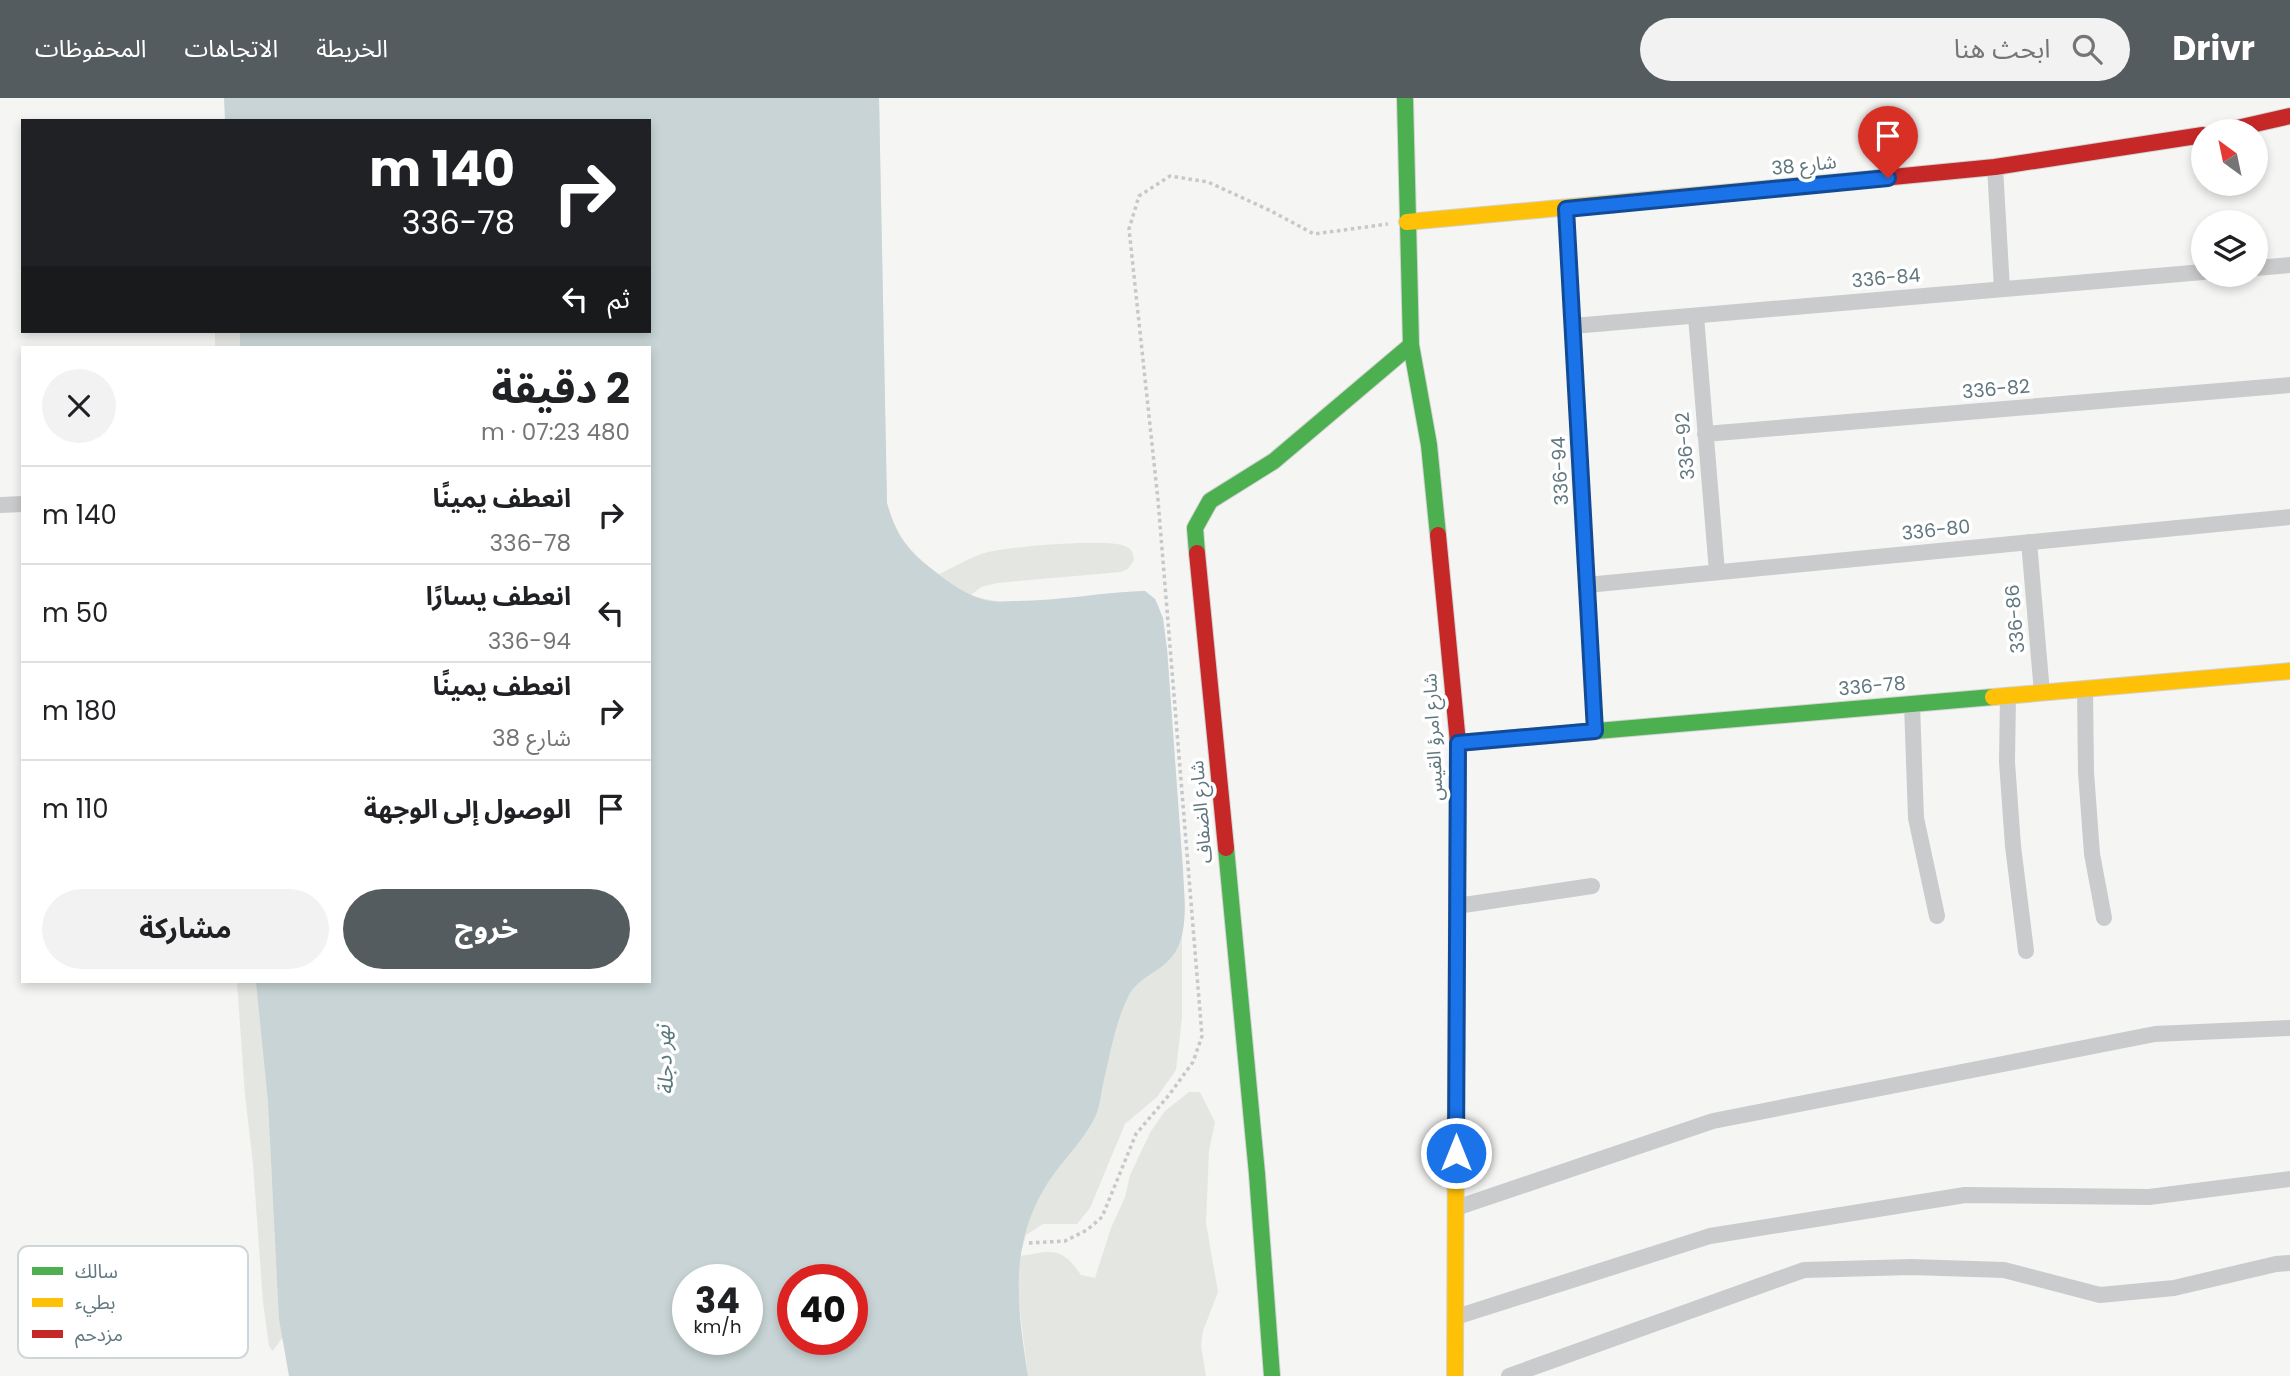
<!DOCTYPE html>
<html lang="ar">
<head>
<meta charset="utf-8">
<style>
  body { margin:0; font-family:Poppins,"Noto Sans Arabic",sans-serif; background:#f2f2f2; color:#202124; direction:rtl; height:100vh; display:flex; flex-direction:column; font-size:26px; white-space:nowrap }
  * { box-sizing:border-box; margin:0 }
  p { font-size:23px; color:#757577 }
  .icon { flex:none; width:38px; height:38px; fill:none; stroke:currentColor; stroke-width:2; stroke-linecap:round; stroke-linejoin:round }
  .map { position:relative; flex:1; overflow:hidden; direction:ltr }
  .details { position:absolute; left:21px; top:248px; width:630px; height:637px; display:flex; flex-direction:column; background:#fff; border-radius:0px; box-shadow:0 4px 10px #0003; direction:rtl }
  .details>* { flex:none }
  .top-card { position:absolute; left:21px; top:21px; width:630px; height:214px; border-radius:0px; box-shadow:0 4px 10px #0003; direction:rtl; background:#202124; color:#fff; overflow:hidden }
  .needle { width:46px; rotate:327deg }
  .buttons { position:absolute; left:2191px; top:21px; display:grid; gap:14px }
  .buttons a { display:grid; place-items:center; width:77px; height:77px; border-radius:50%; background:#fff; box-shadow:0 4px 10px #0003; font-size:35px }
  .speed { position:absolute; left:672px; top:1166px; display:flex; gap:14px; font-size:35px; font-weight:700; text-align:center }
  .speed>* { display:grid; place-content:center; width:91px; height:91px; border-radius:50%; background:#fff; box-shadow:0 4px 10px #0003; line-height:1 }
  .speed small { font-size:18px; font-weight:400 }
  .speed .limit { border:10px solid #d22; background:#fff; color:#111 }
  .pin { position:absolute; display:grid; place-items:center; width:60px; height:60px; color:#fff; margin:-72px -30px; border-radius:50% 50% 50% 0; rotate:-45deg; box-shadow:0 0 7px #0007 }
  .pin .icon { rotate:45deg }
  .me { position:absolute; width:77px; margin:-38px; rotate:0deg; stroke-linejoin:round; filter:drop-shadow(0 0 5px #0008) }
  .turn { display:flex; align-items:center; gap:24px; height:147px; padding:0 21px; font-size:32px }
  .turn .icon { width:91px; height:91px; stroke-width:2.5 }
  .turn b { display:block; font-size:49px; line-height:60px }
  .then { display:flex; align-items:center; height:66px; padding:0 21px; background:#0003; gap:14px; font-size:26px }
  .round { display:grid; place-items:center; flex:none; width:74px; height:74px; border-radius:37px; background:#f2f2f2 }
  .summary { display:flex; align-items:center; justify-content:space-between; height:119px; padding:0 21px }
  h1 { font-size:42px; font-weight:700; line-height:52px }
  .cta { display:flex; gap:14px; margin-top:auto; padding:14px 21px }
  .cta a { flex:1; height:80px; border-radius:42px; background:#545c5f; color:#fff; font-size:28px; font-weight:700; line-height:80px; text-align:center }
  .cta a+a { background:#f2f2f2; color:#202124 }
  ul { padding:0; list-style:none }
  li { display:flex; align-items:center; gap:21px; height:98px; padding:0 21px; border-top:2px solid #e0e0e0 }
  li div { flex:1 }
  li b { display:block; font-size:26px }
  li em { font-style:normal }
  header { display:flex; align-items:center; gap:42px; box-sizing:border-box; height:98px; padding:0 35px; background:#545c5f; color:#fff }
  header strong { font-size:33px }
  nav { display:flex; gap:38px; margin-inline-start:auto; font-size:24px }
  .search { width:490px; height:63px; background:#f2f2f2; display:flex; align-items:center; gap:18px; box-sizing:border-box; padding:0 24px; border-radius:38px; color:#757577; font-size:26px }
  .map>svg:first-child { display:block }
</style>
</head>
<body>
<header>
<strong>Drivr</strong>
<div class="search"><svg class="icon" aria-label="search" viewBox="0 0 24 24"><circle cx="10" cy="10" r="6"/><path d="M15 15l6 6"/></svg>ابحث هنا</div>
<nav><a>الخريطة</a><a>الاتجاهات</a><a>المحفوظات</a></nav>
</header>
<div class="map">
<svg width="2290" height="1278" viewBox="0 0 2290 1278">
  <rect width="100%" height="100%" fill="#f5f5f4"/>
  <path fill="#e4e7e1" d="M879,0L887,405C897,440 911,455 939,476C955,469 970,459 988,454C1008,449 1112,439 1127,449C1133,452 1133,457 1134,462L1128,471L1121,474L997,485L981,489L971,497C1019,515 1092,494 1145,493L1155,501L1159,509L1167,551L1185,807L1182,839V920L1176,972L1157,999L1125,1026L1090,1110L1077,1126H1043L1026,1137L1020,1158C1051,1153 1061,1147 1081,1177L1095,1180L1111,1130L1125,1099L1130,1077L1151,1033L1165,1013L1189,994H1200L1215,1024L1209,1053L1206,1125L1218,1194L1203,1233L1201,1247L1206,1278H1028L1017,1189L1020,1159L832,117Z
    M215,233H259L258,250H215Z
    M237,884H270V1028L272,1084L279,1091L289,1230L273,1253L269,1248L263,1204L253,1066L245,997Z"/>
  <path fill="#c8d4d5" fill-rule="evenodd" d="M224,0H879L887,405C896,438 908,453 934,473C950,485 966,497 985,502C995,505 1007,503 1017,503C1060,503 1102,494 1145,493L1155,501L1163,520L1167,551L1183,772C1184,801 1191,842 1167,864C1154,876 1137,881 1128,899C1115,925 1110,957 1103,986C1101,996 1100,1007 1096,1017C1083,1045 1059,1065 1044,1091C1008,1152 1018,1212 1028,1278H289L279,1221L268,1003L256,884H649V250H240V233H649V23H225ZM688,1181H747V1241H688ZM793,1181H852V1241H793Z"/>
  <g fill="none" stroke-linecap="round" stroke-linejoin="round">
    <g stroke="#d2d3d3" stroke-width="18">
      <path id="fast" d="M1405,0L1411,247L1429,347L1438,437
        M1197,455L1195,430L1210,403L1274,363L1411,247
        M1458,645L1993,599
        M1226,750L1257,1076L1272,1278"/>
    </g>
    <g stroke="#d2d3d3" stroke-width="18">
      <path id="slow" d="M1407,124L1872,81
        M1993,599L2290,573
        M1455,1278L1456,981"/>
    </g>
    <g stroke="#d2d3d3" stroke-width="18">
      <path id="jam" d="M2224,33L2290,18
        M1872,81L1995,69L2203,37
        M1438,437L1458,645L1456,981
        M1197,455L1226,750"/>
    </g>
    <path stroke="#c7c8c9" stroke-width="3.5" stroke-dasharray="3.5 3.5" stroke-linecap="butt" d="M1029,1145L1065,1143L1087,1132L1102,1119L1136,1036L1169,997L1193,964L1202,938L1158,402L1129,131L1139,98L1170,78L1208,84L1271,113L1314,136L1388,126"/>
    <path stroke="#cacbcc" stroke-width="16" d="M1995,69L2002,191
      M1566,111L1595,633
      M2256,170L2290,167
      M1696,218L1717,474
      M1573,228L2203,174
      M1705,336L2290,287
      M0,407L23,406
      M2029,444L2042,595
      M1587,487L2290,419
      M2085,591L2086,674L2092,756L2104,820
      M2008,597L2007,664L2013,748L2026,853
      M1912,606L1916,720L1937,818
      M1457,808L1592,788
      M1456,1110L1713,1023L2155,936L2290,930
      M1456,1219L1710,1138L1965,1097L2149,1099L2290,1081
      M1509,1278L1804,1172L1911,1169L2004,1172L2100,1197L2174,1190L2276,1166L2290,1165"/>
    <use href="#fast" stroke="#4caf50" stroke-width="16"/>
    <use href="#slow" stroke="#ffc107" stroke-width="16"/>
    <use href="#jam" stroke="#c62828" stroke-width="16"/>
  </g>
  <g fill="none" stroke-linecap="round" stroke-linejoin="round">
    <g stroke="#114b97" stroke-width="18">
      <path id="route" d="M1456,1055L1458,645L1595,633L1566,111L1888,80"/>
    </g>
    <use href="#route" stroke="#1a73e8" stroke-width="12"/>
  </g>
  <g text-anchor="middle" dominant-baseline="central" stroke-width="7" stroke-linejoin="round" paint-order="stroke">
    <g font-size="19" fill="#60777f" stroke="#fff">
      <text transform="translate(1804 67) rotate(-6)">شارع 38</text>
      <text transform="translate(1886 180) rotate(-5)">336-84</text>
      <text transform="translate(1996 291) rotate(-5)">336-82</text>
      <text transform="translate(1685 348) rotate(-95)">336-92</text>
      <text transform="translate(1560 373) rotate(-93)">336-94</text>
      <text transform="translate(1936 432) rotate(-6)">336-80</text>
      <text transform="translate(2015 521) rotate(-95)">336-86</text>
      <text transform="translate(1872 588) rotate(-5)">336-78</text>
      <text transform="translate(1433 639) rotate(-93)">شارع امرؤ القيس</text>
      <text transform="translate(1201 714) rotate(-95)">شارع الضفاف</text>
    </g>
    <g font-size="21" font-style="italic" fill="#5a777b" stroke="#fff">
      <text transform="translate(664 962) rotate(-93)">نهر دجلة</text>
    </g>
  </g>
  <rect x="18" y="1148" width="230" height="112" rx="10" fill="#fff" stroke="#cfd6d9" stroke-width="2"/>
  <rect x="32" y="1169" width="31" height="8" fill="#4caf50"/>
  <rect x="32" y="1200" width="31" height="9" fill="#ffc107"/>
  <rect x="32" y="1232" width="31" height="8" fill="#c62828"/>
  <g font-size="19" fill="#60777f">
    <text x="75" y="1180">سالك</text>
    <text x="75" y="1211">بطيء</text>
    <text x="75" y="1243">مزدحم</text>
  </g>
</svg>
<div class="buttons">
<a><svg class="needle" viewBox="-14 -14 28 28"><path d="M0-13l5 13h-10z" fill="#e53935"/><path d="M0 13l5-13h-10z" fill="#757577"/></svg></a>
<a><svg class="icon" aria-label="layers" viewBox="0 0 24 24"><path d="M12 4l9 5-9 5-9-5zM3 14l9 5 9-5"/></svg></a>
</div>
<div class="speed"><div>34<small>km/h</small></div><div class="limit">40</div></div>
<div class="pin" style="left:1888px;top:80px;background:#d93025"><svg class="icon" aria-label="arrive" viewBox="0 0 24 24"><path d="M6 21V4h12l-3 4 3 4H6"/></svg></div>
<svg class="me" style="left:1456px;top:1055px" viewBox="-20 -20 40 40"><circle r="17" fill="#1a73e8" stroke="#fff" stroke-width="3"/><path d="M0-11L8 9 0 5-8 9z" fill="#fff"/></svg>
<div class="top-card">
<div class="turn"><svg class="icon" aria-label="right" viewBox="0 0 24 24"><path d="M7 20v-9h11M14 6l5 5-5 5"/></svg><div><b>140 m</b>336-78</div></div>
<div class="then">ثم<svg class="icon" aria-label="left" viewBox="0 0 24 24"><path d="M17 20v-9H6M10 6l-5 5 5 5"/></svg></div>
</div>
<section class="details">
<div class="summary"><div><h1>2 دقيقة</h1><p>480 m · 07:23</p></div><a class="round"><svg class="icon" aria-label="close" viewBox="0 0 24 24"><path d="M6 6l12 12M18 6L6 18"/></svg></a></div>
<ul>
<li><svg class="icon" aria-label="right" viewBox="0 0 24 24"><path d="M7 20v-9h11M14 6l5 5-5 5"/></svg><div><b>انعطف يمينًا</b><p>336-78</p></div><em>140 m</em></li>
<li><svg class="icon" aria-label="left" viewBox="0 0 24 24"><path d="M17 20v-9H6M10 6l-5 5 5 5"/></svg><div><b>انعطف يسارًا</b><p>336-94</p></div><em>50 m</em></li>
<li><svg class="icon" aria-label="right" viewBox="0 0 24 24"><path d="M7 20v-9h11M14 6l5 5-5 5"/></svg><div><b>انعطف يمينًا</b><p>شارع 38</p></div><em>180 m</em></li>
<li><svg class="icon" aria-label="arrive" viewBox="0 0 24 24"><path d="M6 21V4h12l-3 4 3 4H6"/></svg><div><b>الوصول إلى الوجهة</b></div><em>110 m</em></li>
</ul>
<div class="cta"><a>خروج</a><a>مشاركة</a></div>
</section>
</div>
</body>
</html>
